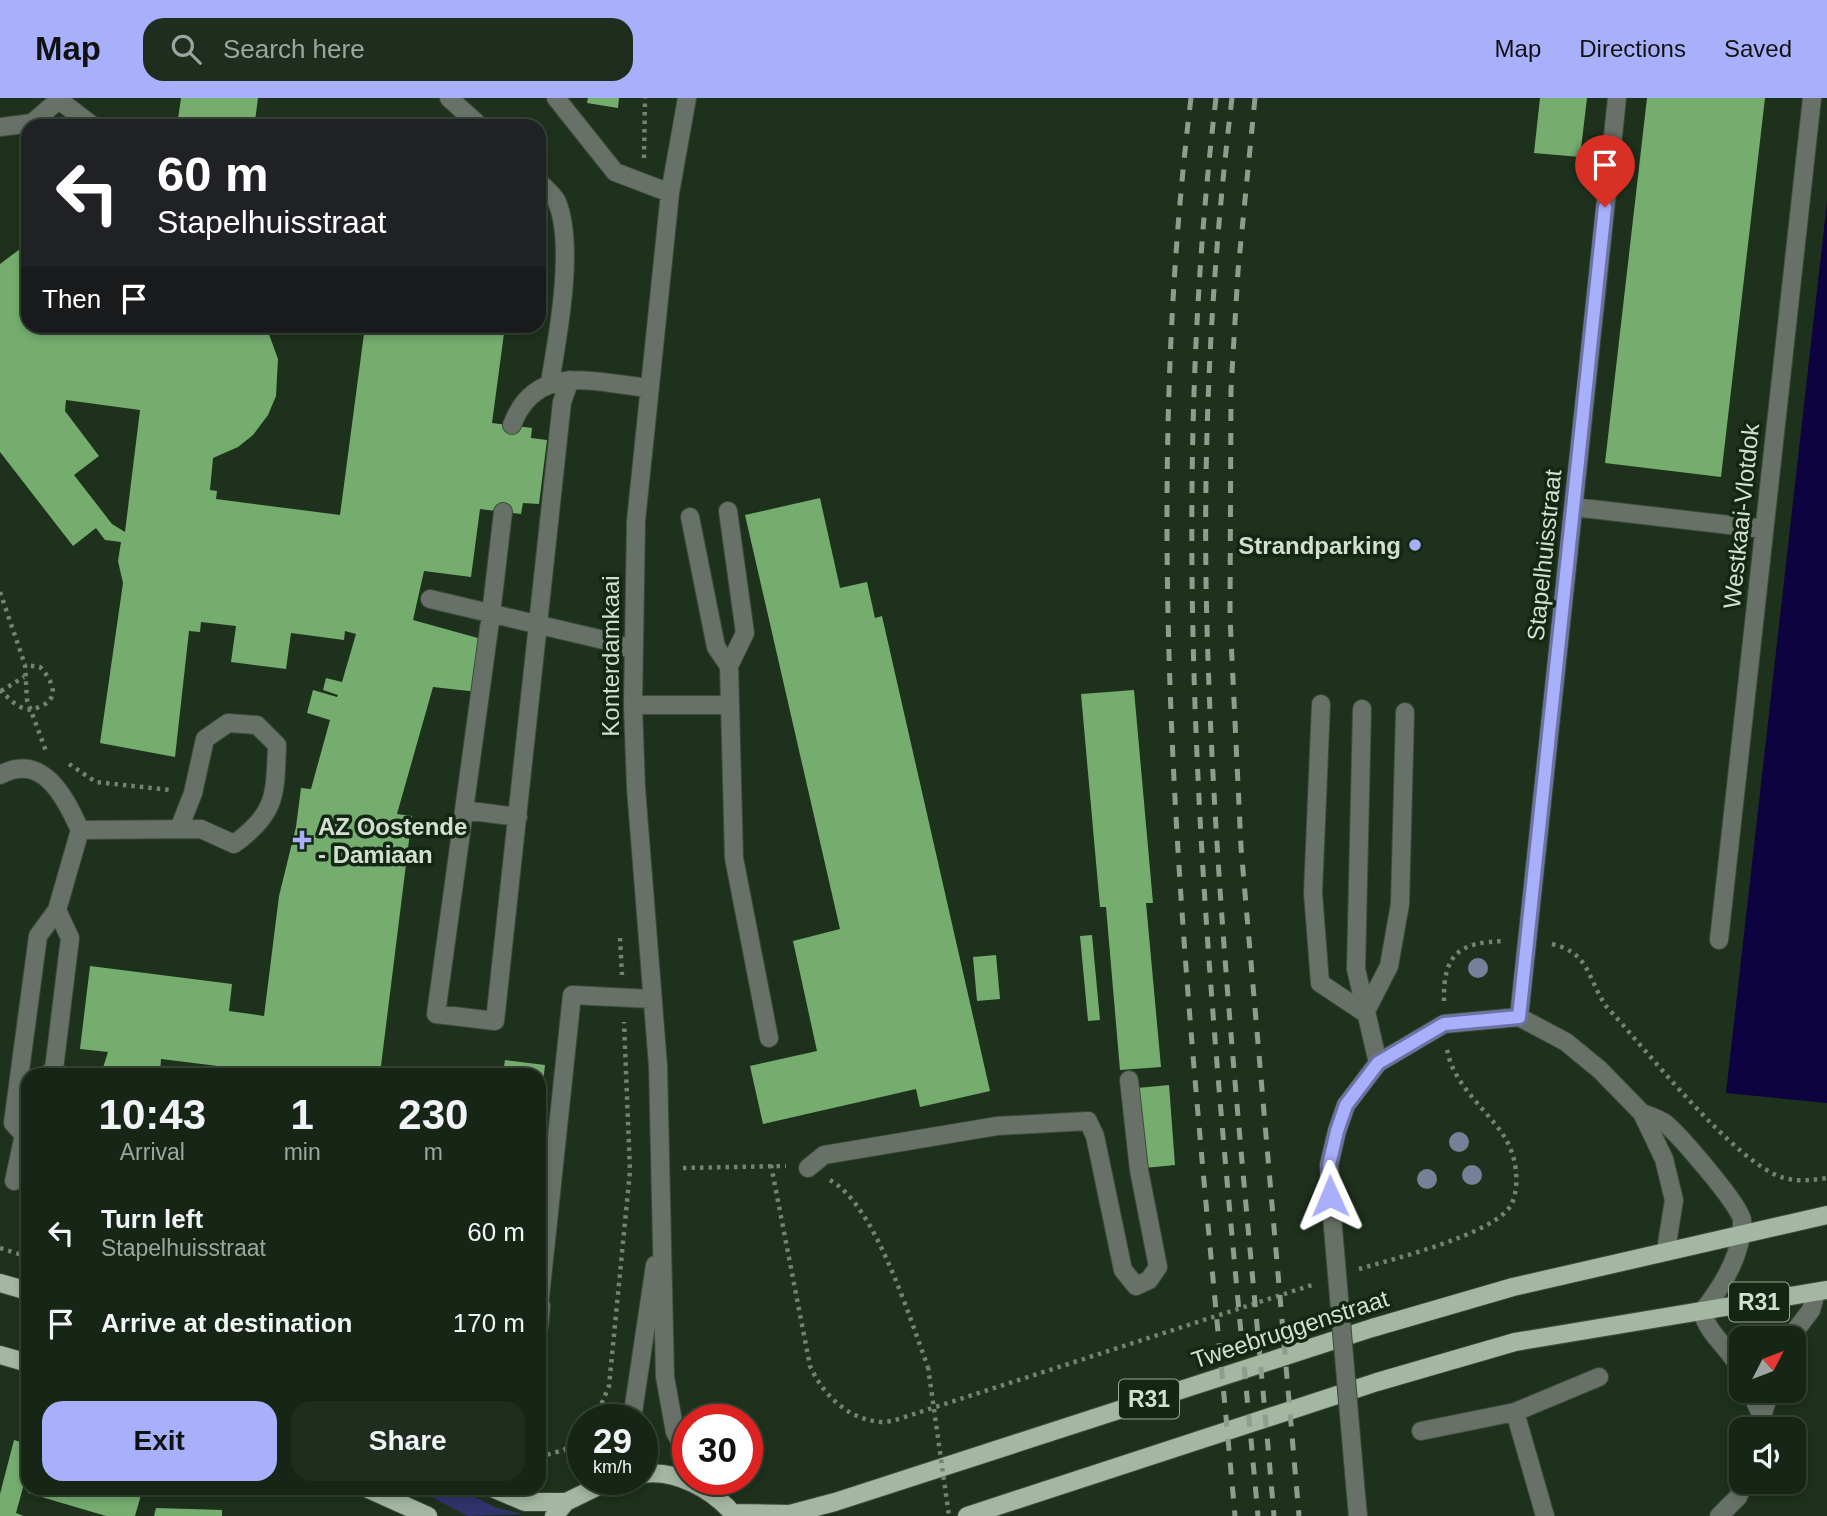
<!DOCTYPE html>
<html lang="en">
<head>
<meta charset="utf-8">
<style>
  body { margin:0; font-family:Helvetica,sans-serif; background:#1f2d1e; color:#f1f3f6; height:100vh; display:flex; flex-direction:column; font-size:26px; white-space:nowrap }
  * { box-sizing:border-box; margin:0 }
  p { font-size:23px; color:#9ea5a0 }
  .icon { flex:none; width:38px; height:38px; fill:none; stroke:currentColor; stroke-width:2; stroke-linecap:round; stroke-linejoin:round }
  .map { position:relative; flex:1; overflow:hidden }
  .panel { position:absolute; left:21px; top:970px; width:525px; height:427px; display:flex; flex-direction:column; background:#162515; border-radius:21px; box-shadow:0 4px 10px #0003,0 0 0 2px #354234 }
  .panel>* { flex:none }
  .top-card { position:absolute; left:21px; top:21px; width:525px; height:214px; border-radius:21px; box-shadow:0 4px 10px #0003,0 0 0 2px #354234; background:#202124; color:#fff; overflow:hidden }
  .needle { width:46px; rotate:48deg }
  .fabs { position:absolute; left:1729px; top:1228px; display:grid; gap:14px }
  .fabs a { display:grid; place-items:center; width:77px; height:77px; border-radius:14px; background:#162515; box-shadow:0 4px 10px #0003,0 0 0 2px #354234; font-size:35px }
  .speed { position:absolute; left:567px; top:1306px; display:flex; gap:14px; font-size:35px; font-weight:700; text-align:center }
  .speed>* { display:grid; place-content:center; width:91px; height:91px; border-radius:50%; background:#162515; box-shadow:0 4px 10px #0003,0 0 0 2px #354234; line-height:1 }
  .speed small { font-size:18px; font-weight:400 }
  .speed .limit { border:10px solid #d22; background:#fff; color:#111 }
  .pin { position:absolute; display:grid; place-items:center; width:60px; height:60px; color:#fff; margin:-72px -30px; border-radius:50% 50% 50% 0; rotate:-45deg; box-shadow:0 0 7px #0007 }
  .pin .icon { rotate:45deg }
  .me { position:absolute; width:77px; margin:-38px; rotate:359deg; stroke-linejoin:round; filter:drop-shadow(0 0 5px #0008) }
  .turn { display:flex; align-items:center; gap:24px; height:147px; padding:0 21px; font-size:32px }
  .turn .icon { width:91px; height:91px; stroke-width:2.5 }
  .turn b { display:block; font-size:49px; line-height:60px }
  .then { display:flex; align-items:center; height:66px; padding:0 21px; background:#0003; gap:14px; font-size:26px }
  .eta { display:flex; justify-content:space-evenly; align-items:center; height:119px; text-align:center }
  .eta b { font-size:42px; font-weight:700; line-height:49px }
  .action { display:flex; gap:14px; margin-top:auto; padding:14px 21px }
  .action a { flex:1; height:80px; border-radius:21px; background:#a8b0fc; color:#111; font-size:28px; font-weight:700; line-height:80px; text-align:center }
  .action a+a { background:#1f2d1e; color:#f1f3f6 }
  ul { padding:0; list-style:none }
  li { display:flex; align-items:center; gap:21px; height:91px; padding:0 21px }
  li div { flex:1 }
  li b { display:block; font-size:26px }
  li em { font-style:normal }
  header { display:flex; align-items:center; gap:42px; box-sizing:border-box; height:98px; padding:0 35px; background:#a8b0fc; color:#111 }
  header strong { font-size:33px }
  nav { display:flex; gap:38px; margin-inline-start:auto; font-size:24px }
  .search { width:490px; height:63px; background:#1f2d1e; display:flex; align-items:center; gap:18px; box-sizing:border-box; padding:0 24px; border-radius:21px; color:#9ea5a0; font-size:26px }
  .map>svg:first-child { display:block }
</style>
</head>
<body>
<header>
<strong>Map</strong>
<div class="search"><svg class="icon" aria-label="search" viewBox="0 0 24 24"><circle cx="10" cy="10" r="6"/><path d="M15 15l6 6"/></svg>Search here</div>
<nav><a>Map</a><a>Directions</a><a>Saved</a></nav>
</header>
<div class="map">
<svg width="1827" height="1418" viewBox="0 0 1827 1418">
  <rect width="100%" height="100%" fill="#1e311c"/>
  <path fill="#31336c" d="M414,1390H456L497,1410L524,1416L468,1418Z"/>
  <path fill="#0e0341" d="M1827,104V1005L1726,995Z"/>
  <path fill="#75ad6f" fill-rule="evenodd" d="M181,0H258L255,23L249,22V28H177Z
    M588,0H619L618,10L587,5Z
    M1540,0H1587L1580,59L1534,55Z
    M1647,0H1765L1721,379L1605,365Z
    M28,145V228H266L278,261L276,298L268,317L253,337L238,349L213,360L210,392L217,393L216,401L340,417L365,228H505L492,325L532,330L531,340L547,342L539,406L523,405L521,416L480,411L471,479L424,473L413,522L485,542L478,594L433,589L397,716L412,718L380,976H258L259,973L161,961L160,976H101L108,954L80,951L90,868L232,886L229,913L264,918L279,798L296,729L301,690L311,691L330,622L307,615L313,592L337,599L338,597L323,592L326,580L342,584L356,536L345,533L344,542L291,535L286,571L231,564L236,528L201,524L200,534L189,533L175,659L100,645L123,485L118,463L121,444L105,442L96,430L73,448L0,354V166ZM66,302L140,312L125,434L112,426L74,377L99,358L65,313Z
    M820,400L840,490L867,484L875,520L882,518L990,993L920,1009L916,991L763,1026L750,968L817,953L793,843L840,831L745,417Z
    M1134,592L1153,805H1146L1161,969L1120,972L1106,809H1100L1081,596Z
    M1092,837L1100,922L1088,923L1080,838Z
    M996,857L1000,901L977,903L973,859Z
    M505,962L545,967L541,1004L539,976H503Z
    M1169,987L1175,1067L1144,1070L1137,990Z
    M14,1342L28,1346V1388L24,1386L16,1415L24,1418H0V1396Z
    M29,1390H143L135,1418H106L28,1395Z
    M156,1410L222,1412V1418H154Z"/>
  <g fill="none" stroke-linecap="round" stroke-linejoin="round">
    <g stroke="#3b4d39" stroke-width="20">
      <path id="minor" d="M449,0L480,28
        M556,0L615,74L670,95
        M687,0L670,95L636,423L633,607L636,690L658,968L665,1279L675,1334L688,1357
        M59,2L93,28
        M0,29L32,25L61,0
        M539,84C545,90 554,97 557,104C575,148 558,237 550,284
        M512,327C536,263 595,285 650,290
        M1574,409L1764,431
        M728,413L745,535L729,568L734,760L769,940
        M503,414L491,516L436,916L495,923L562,304L570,282
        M690,419L716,549L729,568
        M430,501L608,543L633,552
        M1321,606L1313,795L1320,885L1365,915
        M633,607H730
        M1362,611L1356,871L1378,965
        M0,677C43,654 65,699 80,732L57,812L38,838L13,1025L24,1037L14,1083
        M464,712L518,719
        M80,732L201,731L234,746C277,715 275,697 277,647L257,627L228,625L205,641L193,695L179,731
        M1719,842L1812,0
        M1365,915L1389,868L1400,806L1405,614
        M1519,919L1617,0
        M48,976L54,971L70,840L57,812
        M1642,1015C1650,1018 1660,1021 1666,1026C1680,1038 1741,1108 1742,1122C1743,1156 1722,1189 1702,1214C1709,1238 1731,1251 1741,1273
        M808,1070L824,1057L997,1028L1088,1023L1095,1038L1123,1172L1136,1188L1149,1182L1158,1169L1139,1072L1129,982
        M1333,1130L1329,1067L1337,1033L1346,1007L1378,965L1444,926L1519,919L1566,944L1600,972L1642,1015L1664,1061L1674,1102L1666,1152
        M539,1208L572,897L652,901
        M539,1229L541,1208
        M1789,1241L1811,1212L1816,1194
        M1750,1293L1762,1318
        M1515,1314L1545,1418
        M632,1321L655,1167
        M1762,1332V1318L1770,1293
        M1421,1333L1515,1314L1599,1279
        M1356,1397L1358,1418
        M1719,1418L1738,1399L1744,1384"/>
    </g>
    <g stroke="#3b4d39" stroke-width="20">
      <path id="major" d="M0,1185L28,1193
        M0,1257L28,1265
        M642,1376C676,1371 714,1392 735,1418
        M366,1390L428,1418
        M492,1390L525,1404H566
        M732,1415L790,1416L835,1404L1372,1230L1513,1189L1827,1117
        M554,1418L566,1404L613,1381
        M967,1418L1377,1284L1515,1244L1827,1192"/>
    </g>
    <path stroke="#738372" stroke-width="4.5" stroke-dasharray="3.5 5" stroke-linecap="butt" d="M644,60L645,0
      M0,494L25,567L27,602L46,653
      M0,592C7,598 14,607 23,610C29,612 33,612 39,609C61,601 53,583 40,569L25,567
      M1,593L24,579
      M69,666L96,684L170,692
      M620,840L622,877
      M1552,846C1590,855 1587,880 1606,908C1644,949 1735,1066 1784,1080C1799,1084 1812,1082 1827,1080
      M1444,903C1443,856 1459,844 1505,843
      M771,1067L810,1268C823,1297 850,1324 885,1324C895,1323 907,1318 917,1315L1315,1186
      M683,1070L786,1068
      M830,1082C876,1108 909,1219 928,1269
      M0,1150L28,1159
      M1359,1171C1393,1161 1495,1136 1511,1107C1516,1098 1517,1084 1516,1075C1515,1059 1509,1044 1499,1031C1480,1006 1452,983 1447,951
      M595,1321L609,1288L630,1073L624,924
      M539,1359L564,1352L583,1335"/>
    <use href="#minor" stroke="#687167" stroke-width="18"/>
    <use href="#major" stroke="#a4b7a2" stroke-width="18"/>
    <path stroke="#8e9d8d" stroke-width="5" stroke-dasharray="12 12" stroke-linecap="butt" d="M1191,0C1133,473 1193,946 1235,1418
      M1216,0C1159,477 1215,943 1258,1418
      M1232,0C1211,174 1202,352 1207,528C1215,825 1249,1122 1274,1418
      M1255,0L1238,173L1231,291L1230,519L1241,749L1299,1418"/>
    <g stroke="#3b4d39" stroke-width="20" stroke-linecap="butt">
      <path id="minor-bridge" d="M1333,1130L1356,1397"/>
    </g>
    <path stroke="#738372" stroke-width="4.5" stroke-dasharray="3.5 5" stroke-linecap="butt" d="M928,1269L949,1418"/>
    <use href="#minor-bridge" stroke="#687167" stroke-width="18"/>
  </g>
  <g fill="#748198">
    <circle cx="1478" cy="870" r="10"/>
    <circle cx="1459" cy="1044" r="10"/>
    <circle cx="1472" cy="1077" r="10"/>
    <circle cx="1427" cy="1081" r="10"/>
  </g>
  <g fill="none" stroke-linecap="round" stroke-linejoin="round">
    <g stroke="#6d72a4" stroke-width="18">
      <path id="route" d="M1330,1098L1329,1067L1337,1033L1346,1007L1378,965L1444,926L1519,919L1605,109"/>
    </g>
    <use href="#route" stroke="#a8b0fc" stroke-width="12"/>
  </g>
  <g fill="#a8b0fc" stroke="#142713" stroke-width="2.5">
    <circle cx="1415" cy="447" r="7"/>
    <path d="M298.5 731.5h7v7h7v7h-7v7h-7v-7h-7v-7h7z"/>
  </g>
  <g text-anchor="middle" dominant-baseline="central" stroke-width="7" stroke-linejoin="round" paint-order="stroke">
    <g fill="#142713" stroke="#9aa899" stroke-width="2">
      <rect x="1729" y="1184.5" width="60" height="39" rx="5"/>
      <rect x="1119" y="1281.5" width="60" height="39" rx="5"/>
    </g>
    <g font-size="23" font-weight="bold" fill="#d3dfd2">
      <text x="1759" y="1204">R31</text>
      <text x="1149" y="1301">R31</text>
    </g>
    <g font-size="24" fill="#d3dfd2" stroke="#142713">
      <text transform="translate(1741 418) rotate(-84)">Westkaai-Vlotdok</text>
      <text transform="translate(1544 457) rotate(-84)">Stapelhuisstraat</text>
      <text transform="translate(610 558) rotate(-90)">Konterdamkaai</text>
      <text transform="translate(1290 1231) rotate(-18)">Tweebruggenstraat</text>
    </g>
    <g font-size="24" font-weight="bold" fill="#d3dfd2" stroke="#142713" text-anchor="end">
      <text x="1401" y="447">Strandparking</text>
      <text x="318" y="728" text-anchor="start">AZ Oostende<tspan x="318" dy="28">- Damiaan</tspan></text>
    </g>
  </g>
</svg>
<div class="fabs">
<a><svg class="needle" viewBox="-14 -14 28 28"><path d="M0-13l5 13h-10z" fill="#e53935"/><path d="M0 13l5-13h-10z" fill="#9ea5a0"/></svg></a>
<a><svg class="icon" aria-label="sound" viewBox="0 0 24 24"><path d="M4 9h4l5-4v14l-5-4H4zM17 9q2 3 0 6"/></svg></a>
</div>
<div class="speed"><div>29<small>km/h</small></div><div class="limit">30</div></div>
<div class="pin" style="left:1605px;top:109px;background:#d93025"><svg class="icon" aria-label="arrive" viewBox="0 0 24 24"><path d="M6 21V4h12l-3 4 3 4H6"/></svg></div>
<svg class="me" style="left:1330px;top:1098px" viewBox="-20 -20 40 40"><path d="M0-17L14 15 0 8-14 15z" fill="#a8b0fc" stroke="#fff" stroke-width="4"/></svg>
<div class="top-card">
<div class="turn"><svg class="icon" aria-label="left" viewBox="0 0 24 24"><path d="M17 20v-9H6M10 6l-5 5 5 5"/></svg><div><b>60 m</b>Stapelhuisstraat</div></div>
<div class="then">Then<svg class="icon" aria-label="arrive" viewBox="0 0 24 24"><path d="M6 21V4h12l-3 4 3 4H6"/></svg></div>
</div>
<section class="panel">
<div class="eta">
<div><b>10:43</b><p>Arrival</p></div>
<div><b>1</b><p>min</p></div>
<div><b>230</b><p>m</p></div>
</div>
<ul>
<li><svg class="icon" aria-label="left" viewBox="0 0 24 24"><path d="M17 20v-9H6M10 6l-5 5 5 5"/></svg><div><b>Turn left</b><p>Stapelhuisstraat</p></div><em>60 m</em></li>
<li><svg class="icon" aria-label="arrive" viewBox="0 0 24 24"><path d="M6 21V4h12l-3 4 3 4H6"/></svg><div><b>Arrive at destination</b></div><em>170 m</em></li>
</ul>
<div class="action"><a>Exit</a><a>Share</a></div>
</section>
</div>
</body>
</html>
